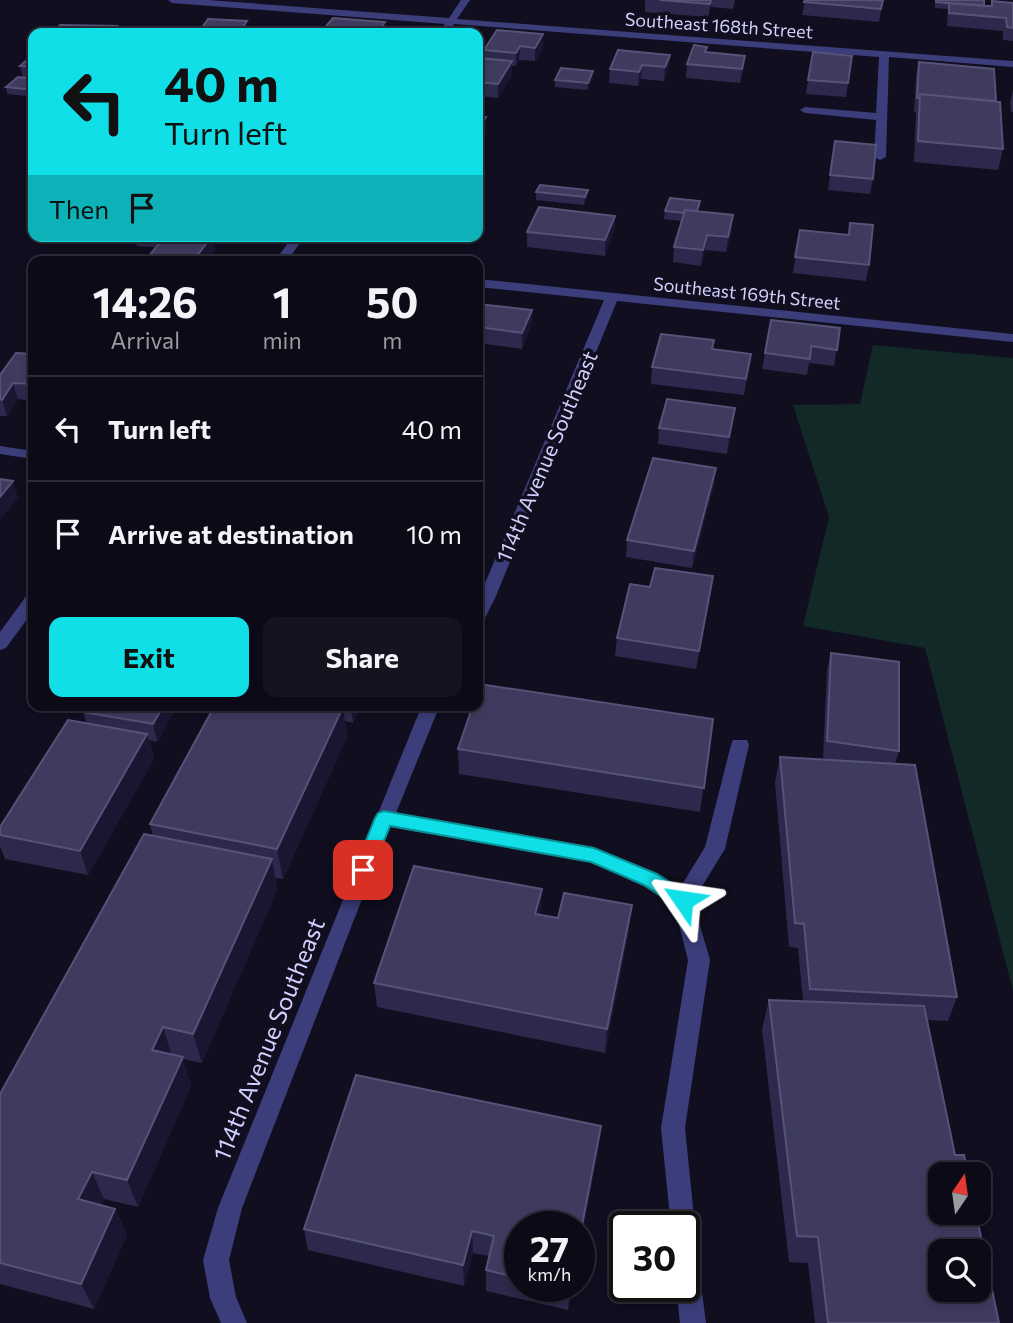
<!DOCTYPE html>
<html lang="en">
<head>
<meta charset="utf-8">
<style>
  body { margin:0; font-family:Commissioner,sans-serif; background:#151320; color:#f1f3f6; height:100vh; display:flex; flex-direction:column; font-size:26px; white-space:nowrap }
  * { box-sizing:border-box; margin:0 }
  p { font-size:23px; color:#9a9aa1 }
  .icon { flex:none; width:38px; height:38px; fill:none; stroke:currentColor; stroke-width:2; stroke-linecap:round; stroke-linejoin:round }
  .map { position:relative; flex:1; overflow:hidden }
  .drawer { position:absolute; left:28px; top:256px; width:455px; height:455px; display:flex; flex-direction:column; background:#0c0a17; border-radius:14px; box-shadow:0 4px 10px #0003,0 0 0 2px #2c2b36 }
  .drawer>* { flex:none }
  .guide { position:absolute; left:28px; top:28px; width:455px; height:214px; border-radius:14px; box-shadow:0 4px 10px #0003,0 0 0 2px #2c2b36; background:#10dfe7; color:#111; overflow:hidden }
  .needle { width:46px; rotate:13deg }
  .tools { position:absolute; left:928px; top:1162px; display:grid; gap:14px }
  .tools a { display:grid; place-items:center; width:63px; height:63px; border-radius:14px; background:#0c0a17; box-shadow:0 4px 10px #0003,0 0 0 2px #2c2b36; font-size:35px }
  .speed { position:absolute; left:504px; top:1211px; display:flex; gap:14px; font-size:35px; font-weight:700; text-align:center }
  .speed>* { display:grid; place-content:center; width:91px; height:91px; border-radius:50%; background:#0c0a17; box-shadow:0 4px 10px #0003,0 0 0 2px #2c2b36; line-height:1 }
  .speed small { font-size:18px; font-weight:400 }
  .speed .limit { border:4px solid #111; border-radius:10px; background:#fff; color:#111 }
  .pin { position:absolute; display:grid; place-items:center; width:60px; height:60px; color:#fff; margin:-30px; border-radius:14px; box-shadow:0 4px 10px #0006 }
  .me { position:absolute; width:77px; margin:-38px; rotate:302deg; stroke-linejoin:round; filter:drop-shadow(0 0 5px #0008) }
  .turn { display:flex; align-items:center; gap:24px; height:147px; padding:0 21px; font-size:32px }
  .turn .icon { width:91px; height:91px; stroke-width:2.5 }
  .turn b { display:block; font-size:49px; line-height:60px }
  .then { display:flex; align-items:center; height:66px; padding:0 21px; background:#0003; gap:14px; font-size:26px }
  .eta { display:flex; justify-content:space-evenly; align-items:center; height:119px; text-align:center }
  .eta b { font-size:42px; font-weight:700; line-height:49px }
  .action { display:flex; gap:14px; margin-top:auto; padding:14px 21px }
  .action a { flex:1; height:80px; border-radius:14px; background:#10dfe7; color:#111; font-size:28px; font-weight:700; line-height:80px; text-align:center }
  .action a+a { background:#151320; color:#f1f3f6 }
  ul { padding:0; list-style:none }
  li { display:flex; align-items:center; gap:21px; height:105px; padding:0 21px; border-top:2px solid #2c2b36 }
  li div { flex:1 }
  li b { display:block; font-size:26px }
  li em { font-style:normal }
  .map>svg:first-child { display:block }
</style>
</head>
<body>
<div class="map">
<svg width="1013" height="1323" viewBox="0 0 1013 1323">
  <rect width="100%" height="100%" fill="#100e1f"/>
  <path fill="#122927" d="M873,345L1013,358V991L925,648L803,626L829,517L793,405L860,404Z"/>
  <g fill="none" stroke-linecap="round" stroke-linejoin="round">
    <path fill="#3c3e7b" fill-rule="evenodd" d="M168,0H208L449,18L461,0H470L457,19L1013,61V67L889,57L886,157L880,160L874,157L876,120L805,113L800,110L805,107L876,113L879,57L454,24L448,33H438L445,24L172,3Z
      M293,236H305L287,261H275Z
      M478,279L1013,334V342L617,301L496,596L484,620L478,622V600L604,300L478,287Z
      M0,446L33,451V459L0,454Z
      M33,594V611L6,648L0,650V632L27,595Z
      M422,705H440L396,813L594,847L657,874L680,888L705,847L731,745L733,740H747L749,745L725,849L693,901L710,960L685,1128L695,1227L694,1231L706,1323H680L676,1286H684V1227H671L661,1128L688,960L674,905L643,886L591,862L390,827L242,1208L229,1260L236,1297L247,1323H221L210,1298L203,1260L218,1208Z"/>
  </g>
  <path fill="#2d294c" d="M645,0H735L733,9L711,7L708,17L645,12Z
    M805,0H883L879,22L802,15Z
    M935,0H984V6H991L992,1L1013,3V41L1003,40V31L947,26L948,9L935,8Z
    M333,18L386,33H322V31Z
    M497,30L543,48L535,61L519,60L516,66H512V75L498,98L478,96V58L484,59V50Z
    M706,52L744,70L740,83L686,78L687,64Z
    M33,55V91L27,96L7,94L6,87L23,78L20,66Z
    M670,55L669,68L664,81L641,79L638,86L609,83L610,69Z
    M852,56L846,97L806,94L808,80Z
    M919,62L996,101L1003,149L998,170L914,162L916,112H914L916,76Z
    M593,71V78L587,90L555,87V80Z
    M1013,90V112H1011L1010,101Z
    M835,141L873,179L870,194L828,190Z
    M536,192L587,198L584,205L536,200Z
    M700,201L699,211L732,230L726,252L705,250L701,266L673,262L674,247L682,221L664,219L665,211Z
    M615,216L614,231L605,256L527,247V232Z
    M850,223L869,265L866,281L793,273L800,230L848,235Z
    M135,236H213L215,251L137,246Z
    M478,304L532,310L531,326L522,349L478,343Z
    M840,328L834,366L809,363L807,375L762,369L765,353Z
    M714,340L713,349L751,354L744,395L651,384L652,367Z
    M33,354V401L18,399L7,416H0V375Z
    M733,424L727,454L658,444L659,428Z
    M716,468L714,485L692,568L626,557L627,540Z
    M650,587L710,594L696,669L615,656L617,638Z
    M831,653L899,751L895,764L957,997L948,1021L927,1020L955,1155L999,1323H815L808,1263L789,1262L762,1029L769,1000L803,1001L798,948L789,947L775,782L780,757L840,761L823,758L827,670Z
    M87,705H178L157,742L149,740L154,759L88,875L5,859L0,846V827L87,724L83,712Z
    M215,705H361L353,723L345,721L347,737L283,879L275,878L277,890L202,1063L183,1059L191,1086L138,1207L104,1199L101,1205L115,1209L127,1235L94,1309L0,1284V1094L153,836L150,824Z
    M713,719L700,812L459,774L458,749Z
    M541,913V915L629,930L605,1053L377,1007L374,983Z
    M599,1148L520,1227V1286H573L568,1310L486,1291V1270L489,1256L473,1253L464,1286L308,1250L304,1229Z"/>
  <path fill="#1a1632" d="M711,0H712L711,7L708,17Z
    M247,21L249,33H240Z
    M385,22L386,33H378V31Z
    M117,26L118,33H112Z
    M543,34V48L535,61V48Z
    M520,46L519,60L516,66V53Z
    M670,55L669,68L664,81L665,67Z
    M745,56L744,70L740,83L742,69Z
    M512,61V75L498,98V84Z
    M642,65L641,79L638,86L639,72Z
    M593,71V78L587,90L588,83Z
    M33,82V91L27,96L25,89Z
    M486,117V131L478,146V131Z
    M588,190L587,198L584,205L585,197Z
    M733,215L732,230L726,252L728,237Z
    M615,216L614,231L605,256V240Z
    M707,235L705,250L701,266L703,250Z
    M212,236L215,251L207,261H193Z
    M532,310L531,326L522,349V333Z
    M13,383L18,399L7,416L2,400Z
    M484,387V403L478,417V400Z
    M735,408L733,424L727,454L729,437Z
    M716,468L714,485L692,568L694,551Z
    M13,481L18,498L0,520V497Z
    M164,705H178L157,742L153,724Z
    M351,705H361L353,723Z
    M343,707L347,737L283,879L277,849Z
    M147,734L154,759L88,875L80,851Z
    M272,859L277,890L202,1063L193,1034Z
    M542,889L541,913L535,938V914Z
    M632,905L629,930L605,1053L607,1029Z
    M163,1027L172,1056L152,1050Z
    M183,1057L191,1086L138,1207L127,1180Z
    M601,1126L599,1148L579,1253V1241Z
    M92,1172L104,1199L91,1226L78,1199Z
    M115,1209L127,1235L94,1309L81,1284Z
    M472,1231L473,1253L464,1286L463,1265Z
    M571,1286H573L568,1310L570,1290Z"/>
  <path fill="#3f3b5f" stroke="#565278" stroke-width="2" fill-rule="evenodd" d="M660,0H711L710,4Z
    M805,0H883L881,9L804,2Z
    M936,0H984V6L936,2Z
    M992,1L1013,3V28L1007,27L1006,18L949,13V3L992,6Z
    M333,18L385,22L378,31H370L368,33H334L335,32L322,31Z
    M208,19L247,21L239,33L214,32L213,33H198Z
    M60,25L117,26L112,33H53Z
    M285,30L319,33H282Z
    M497,30L543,34L535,48L520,46L516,53L484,50Z
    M694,45L707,47L705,52L745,56L742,69L687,64Z
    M618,50L670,55L665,67L642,65L639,72L610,69Z
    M813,52L852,56L848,83L808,80Z
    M33,55V67L20,66Z
    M478,58L512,61L498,84L478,82Z
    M919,62L994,69L996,101L920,94L919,98H917Z
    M561,68L593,71L588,83L555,80Z
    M18,77L33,79V82L25,89L6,87Z
    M920,94L1000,102L1003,149L918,141Z
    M478,116L486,117L478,131Z
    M835,141L876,145L873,179L830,175Z
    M540,185L588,190L585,197L536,192Z
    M670,198L700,201L697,211L685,210L684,213L665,211Z
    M539,207L615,216L605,240L527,232Z
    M685,210L733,215L728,237L707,235L703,250L674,247Z
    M850,223L873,225L869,265L795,257L800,230L849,235Z
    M165,236H212L193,261H145Z
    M478,304L532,310L522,333L478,327Z
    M771,320L840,328L837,350L811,346L810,359L765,353Z
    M661,334L714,340L712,349L751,354L746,379L652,367Z
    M16,353L33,354V384L13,383L2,400L0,399V375Z
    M478,386L484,387L478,400Z
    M667,399L735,408L729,437L659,428Z
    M653,458L716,468L694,551L627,540Z
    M0,479L13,481L0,497Z
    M655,568L713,576L699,651L617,638L630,584L650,587Z
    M831,653L899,662V751L827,741Z
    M479,684L713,719L704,788L458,749L473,705H478V689Z
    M87,705H164L153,724L83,712Z
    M215,705H335L343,707L277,849L150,824Z
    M68,720L147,734L80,851L0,835V827Z
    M780,757L915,765L957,997L810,989L804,924L795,923Z
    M144,834L272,859L193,1034L163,1027L152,1050L183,1057L127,1180L92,1172L78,1199L115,1209L81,1284L0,1263V1094Z
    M414,866L542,889L535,914L558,918L564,893L632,905L607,1029L374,983Z
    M769,1000L924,1006L955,1155H964L968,1174H940V1213H976L999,1323H828L818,1237L797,1236ZM940,1251H978V1290H940Z
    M356,1075L601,1126L579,1241V1227H520V1278L486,1270L494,1236L472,1231L463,1265L304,1229Z
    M553,1286H571L570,1290Z"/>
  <path fill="#10dfe7" stroke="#0a9196" stroke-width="2" d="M384,811L594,848L657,874L690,895L692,900L690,906L683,908L676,906L644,885L591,862L390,826L370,875L363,877L357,875L354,870L375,818L378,813Z"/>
  <g text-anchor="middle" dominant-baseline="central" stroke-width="7" stroke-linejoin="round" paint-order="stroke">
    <g font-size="18" fill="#d2d0fc" stroke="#100e1f">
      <text transform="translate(719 25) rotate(4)">Southeast 168th Street</text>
      <text transform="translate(747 293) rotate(6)">Southeast 169th Street</text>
    </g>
    <g font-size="21" fill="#d2d0fc" stroke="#100e1f">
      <text transform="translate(546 456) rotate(-67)">114th Avenue Southeast</text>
    </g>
    <g font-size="24" fill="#d2d0fc" stroke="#100e1f">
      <text transform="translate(268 1039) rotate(-68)">114th Avenue Southeast</text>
    </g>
  </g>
</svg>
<div class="tools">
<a><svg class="needle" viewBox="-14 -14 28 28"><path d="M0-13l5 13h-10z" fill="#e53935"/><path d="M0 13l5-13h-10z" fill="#9a9aa1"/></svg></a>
<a><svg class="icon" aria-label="search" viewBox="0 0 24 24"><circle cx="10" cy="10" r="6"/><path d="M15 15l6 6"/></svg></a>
</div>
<div class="speed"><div>27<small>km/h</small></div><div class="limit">30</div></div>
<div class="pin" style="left:363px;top:870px;background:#d93025"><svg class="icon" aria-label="arrive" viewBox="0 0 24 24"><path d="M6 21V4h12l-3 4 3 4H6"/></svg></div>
<svg class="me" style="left:683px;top:900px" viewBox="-20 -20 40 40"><path d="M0-17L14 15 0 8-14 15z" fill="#10dfe7" stroke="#fff" stroke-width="4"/></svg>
<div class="guide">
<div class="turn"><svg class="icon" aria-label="left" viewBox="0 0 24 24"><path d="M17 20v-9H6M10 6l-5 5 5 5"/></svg><div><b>40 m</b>Turn left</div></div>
<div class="then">Then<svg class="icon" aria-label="arrive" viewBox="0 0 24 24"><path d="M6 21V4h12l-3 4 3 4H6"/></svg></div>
</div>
<section class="drawer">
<div class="eta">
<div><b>14:26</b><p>Arrival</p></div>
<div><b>1</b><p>min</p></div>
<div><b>50</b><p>m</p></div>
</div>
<ul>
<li><svg class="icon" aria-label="left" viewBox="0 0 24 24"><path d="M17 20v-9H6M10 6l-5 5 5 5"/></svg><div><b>Turn left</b></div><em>40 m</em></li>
<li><svg class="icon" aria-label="arrive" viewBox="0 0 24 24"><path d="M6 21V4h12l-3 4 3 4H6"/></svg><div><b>Arrive at destination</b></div><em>10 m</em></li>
</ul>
<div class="action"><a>Exit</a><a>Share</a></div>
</section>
</div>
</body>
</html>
